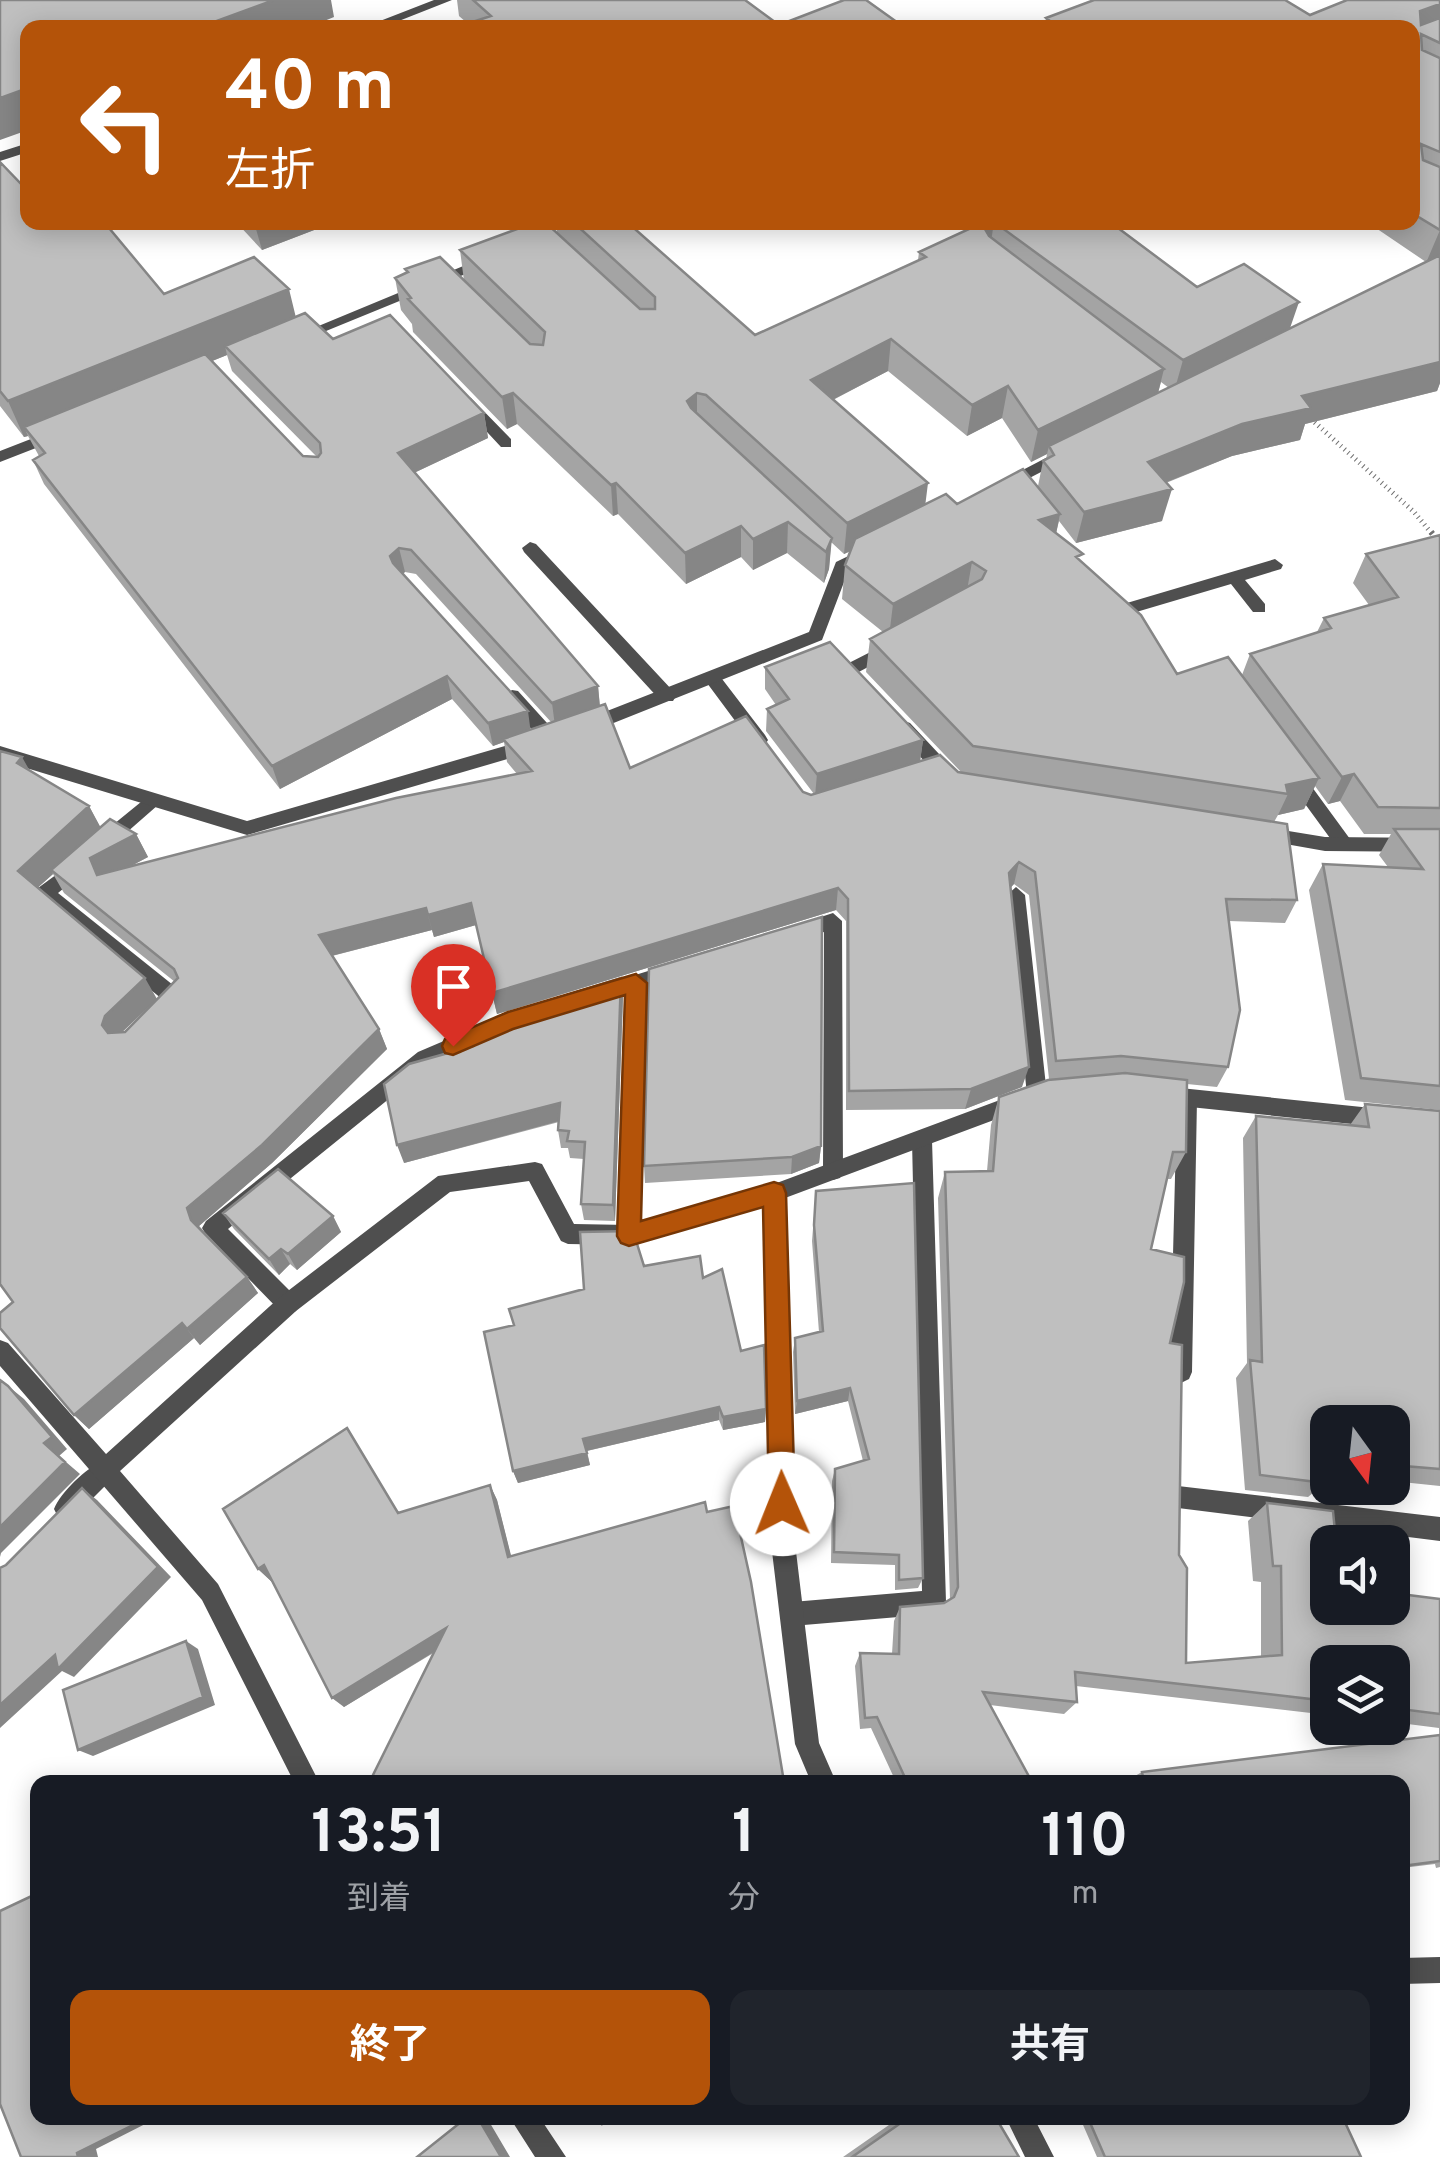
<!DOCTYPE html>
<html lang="ja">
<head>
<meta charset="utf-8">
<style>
  body { margin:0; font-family:Overpass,"Noto Sans JP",sans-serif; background:#20242c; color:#f1f3f6; height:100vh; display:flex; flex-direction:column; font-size:38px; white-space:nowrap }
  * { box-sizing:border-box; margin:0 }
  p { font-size:32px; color:#9ea1a6 }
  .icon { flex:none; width:55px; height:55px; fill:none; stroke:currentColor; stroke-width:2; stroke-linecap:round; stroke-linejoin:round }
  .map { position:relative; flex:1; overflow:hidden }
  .panel { position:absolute; left:30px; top:1775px; width:1380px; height:350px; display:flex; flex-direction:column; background:#171b24; border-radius:20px; box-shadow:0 5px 25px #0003 }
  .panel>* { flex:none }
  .banner { position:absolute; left:20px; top:20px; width:1400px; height:210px; border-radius:20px; box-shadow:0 5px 25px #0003; background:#b45309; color:#fff; overflow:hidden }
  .needle { width:65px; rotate:165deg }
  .buttons { position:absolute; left:1310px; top:1405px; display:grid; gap:20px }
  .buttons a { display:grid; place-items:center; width:100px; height:100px; border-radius:20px; background:#171b24; box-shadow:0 5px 25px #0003; font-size:50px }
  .pin { position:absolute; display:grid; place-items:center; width:85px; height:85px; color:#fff; margin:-102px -42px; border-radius:50% 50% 50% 0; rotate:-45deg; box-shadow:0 0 10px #0007 }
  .pin .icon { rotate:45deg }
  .me { position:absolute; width:110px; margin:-55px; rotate:359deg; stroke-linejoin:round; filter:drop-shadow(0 0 8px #0008) }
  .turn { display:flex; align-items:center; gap:35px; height:210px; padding:0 40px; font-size:45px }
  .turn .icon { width:130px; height:130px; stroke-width:2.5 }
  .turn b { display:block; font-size:70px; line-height:85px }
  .eta { display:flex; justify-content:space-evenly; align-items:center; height:170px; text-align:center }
  .eta b { font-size:60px; font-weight:700; line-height:70px }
  .action { display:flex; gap:20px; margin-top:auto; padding:20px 40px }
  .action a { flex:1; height:115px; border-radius:20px; background:#b45309; color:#fff; font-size:40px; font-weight:700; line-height:115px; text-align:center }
  .action a+a { background:#20242c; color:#f1f3f6 }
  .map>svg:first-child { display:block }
</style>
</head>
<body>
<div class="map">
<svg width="1440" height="2157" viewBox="0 0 1440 2157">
  <rect width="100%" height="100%" fill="#fff"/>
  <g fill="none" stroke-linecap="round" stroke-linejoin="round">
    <path stroke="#717171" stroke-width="5" stroke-dasharray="1 4" stroke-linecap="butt" d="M1311,419L1414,512L1433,535"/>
    <path stroke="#717171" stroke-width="6" stroke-dasharray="2.5 5" stroke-linecap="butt" d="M1431,532L1440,543"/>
    <path fill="#4f4f4f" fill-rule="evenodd" d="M466,396L471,398L511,439V447H501L461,404V398Z
      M530,542L536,544L673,691L676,696L673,701H661L524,552L522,548Z
      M1275,559L1283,565L1281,569L1245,580L1265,604V612H1253L1231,584L1116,618L1108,612L1110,608Z
      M892,641L898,643V651L855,674H843V666Z
      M713,673L719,675L765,735L768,740L765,745H753L707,683L704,679L707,675Z
      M512,690L518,691L557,734L560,739L557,744H545L506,701L503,696Z
      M1295,770L1301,772L1350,839L1353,844L1350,849H1338L1289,782L1286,777Z
      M152,793L158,795L161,800L158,805L110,847H98L95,842L98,837Z
      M79,858L86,860L88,865L86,870L58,893L183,993L186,999L173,1014H159L156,1008L162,999L38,898L36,893L38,888Z
      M1016,887L1025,895L1047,1095L1044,1101L1037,1104L1030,1101L1027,1095L1007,895Z
      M833,913L842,921L843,1171L840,1178L833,1180L826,1178L823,1171L824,932L797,940L788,932L790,927Z
      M674,963L681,965L684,971L681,977L647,988L640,1235L636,1242L629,1245L622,1242L618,1235L627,994L597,1003L590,1001L587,995L590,989Z
      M493,1020L500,1022L503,1028L500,1034L432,1064L228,1229L296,1297L299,1304L296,1311L288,1314L280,1311L206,1235L202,1228L206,1221L418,1052Z
      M1187,1090L1194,1093L1197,1099L1192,1372L1189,1379L1181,1383L1173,1379L1170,1372L1177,1099L1180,1093Z
      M922,1131L929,1134L932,1140L946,1602L942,1610L934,1614L792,1626L784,1622L780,1614L784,1606L792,1602L922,1591L912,1140L915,1134Z
      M103,1461L111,1464L114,1472L111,1480L74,1517L66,1521L58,1517L54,1509C61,1492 86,1468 103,1461Z
      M1178,1486L1440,1517V1541L1178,1508L1170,1505L1166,1497L1170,1489Z
      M1440,1957V1983L1402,1984V1958Z"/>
    <path fill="#4f4f4f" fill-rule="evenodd" d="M434,0H452L381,28H362Z
      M28,143V152L0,161V152Z
      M485,257L492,261L490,264L304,340L299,342L292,337Z
      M54,430L62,435L59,439L0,462V451Z
      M1063,449L1068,450V458L1010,488H998L996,484Z
      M867,547L875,553L849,569L822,640L591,732H579L576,727L579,722L809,632L836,562Z
      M904,721L910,723L955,771L958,776L955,781H943L898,733L895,728Z
      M529,739L535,741L538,746L535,751L247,835L0,760V746L247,821Z
      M1264,827L1325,837L1440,838V852L1325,851L1258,839L1255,834L1258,829Z
      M1161,1086L1381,1109L1388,1112L1391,1118L1388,1124L1381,1127L1161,1104L1154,1101L1151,1095L1154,1089Z
      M1019,1093L1026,1096L1029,1102L1026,1108L785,1198L795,1543L819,1743L836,1782H811L795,1744L771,1543L764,1205L629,1245L568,1244L561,1241L529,1181L450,1192L296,1311L120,1471L218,1584L319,1782H294L202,1600L0,1366V1340L8,1343L106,1454L280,1297L438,1176L535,1162L542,1164L574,1224L629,1225L774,1184Z
      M510,2118H540L566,2157H535Z
      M1006,2118H1034L1054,2157H1025Z"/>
  </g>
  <path fill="#a4a4a4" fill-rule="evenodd" d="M457,0H745L779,25H901V28H454L467,23L459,16Z
    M1440,0V383L1437,391L1305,424L1300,440L1232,456L1166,483L1162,521L1076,543L1059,521L1056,533L1177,674L1242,675L1250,654L1317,632L1324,618L1369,605L1353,583L1366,554L1440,535V1110L1345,1100L1309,890L1323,864L1388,867L1379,855L1391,834H1364L1340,801L1328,804L1315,786L1304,809L1278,815L1274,822L1297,900L1285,923L1229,921L1228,1067L1217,1087L1187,1084L1186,1152L1171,1179H1167L1151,1249L1170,1343L1179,1555L1186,1663L1261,1656V1582L1253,1581L1248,1521L1267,1503L1328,1608L1440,1599V1867L1436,1868L1435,1864L1402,1868V1782H1126V1781L1142,1772L1439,1735V1728L1392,1722V1662H1328V1715L1076,1686L1077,1702L1064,1714L990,1705L1032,1782H896L871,1728L860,1729L855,1666L860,1653L892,1654L894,1621L900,1607L944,1603L950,1599L938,1198L945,1172L987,1171L991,1125L999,1097L1049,1079L1029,895L1014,884L1011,887L1022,1087L965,1109L846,1110V921L836,910L497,1014L476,925L434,937L432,930L332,956L379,1029L387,1049L272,1163L199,1226L247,1277L258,1293L200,1345L194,1338L89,1429L74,1415L13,1302L30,771L89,806L100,827L136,834L148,857L129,867L517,774L507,762L504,742L493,746L452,699L280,789L44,484L33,460L39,456L28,436L24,437L0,406V162L25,188L164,294L296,317L333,339L484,413L488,438L414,473L598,686L600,706L630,768L803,792L811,795L814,794L766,731L767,709L776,705L765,689V667L923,740L920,761L962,773L866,672L870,639L883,632L842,599L845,565L851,551L844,554L831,542L829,569L824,583L787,553L753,570L741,557L686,584L618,514L613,516L517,424L507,429L413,332L412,324L401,310L395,278L406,273L405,269L464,281L460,250L528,225L525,222H554L548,225L557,233L556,222H627L755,335L918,260L919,252L979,225L976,222H1110L1197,287L1290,328L1426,262L1367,222H1412V28H1044L1046,18L1310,15ZM227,355L232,371L317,457L303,456L212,361ZM888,371L967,436L1002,418L1031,462L1047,454L1046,460L1043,461L1038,486L957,504H925L833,400ZM1161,382L1169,388L1158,393ZM405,572L416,574L551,722L530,729L402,574ZM53,874L64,893L175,982L125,1032H122L157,999L38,887Z
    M236,222H335L262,250Z
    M623,997L615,1221L584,1220L581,1204L584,1159L570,1158L568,1148H561L558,1130L559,1122L404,1163L473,1046Z
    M1365,1104L1440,1111V1486L1392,1481V1422H1328V1475H1324L1325,1483L1308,1497L1245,1490L1236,1378L1247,1363L1243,1138L1256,1116L1350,1125Z
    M821,1146L819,1163L791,1174L645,1183L644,1166Z
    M816,1191L923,1578L918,1588L895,1590V1565L831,1563L832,1481L835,1469L863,1461L848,1401L795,1414L793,1352L795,1338L819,1332L812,1241Z
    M223,1213L333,1216L341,1232L297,1270L290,1264L279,1275L234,1229Z
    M644,1266L703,1278L741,1351L766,1409L765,1422L723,1430L719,1420L587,1451L590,1465L518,1483L513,1471V1325L584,1289Z
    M490,1485L497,1500L511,1557L707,1512L784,1782H383L373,1775L435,1652L344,1707L272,1582L258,1569L399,1513Z
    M899,2118H996L1019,2157H843Z
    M1080,2118H1343L1361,2157H1097Z"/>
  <path fill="#868686" d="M274,0H331L334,17L307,28H203V26Z
    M1440,4V32L1421,34L1420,11Z
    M28,88V130L0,140V98Z
    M254,222H335L262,250Z
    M994,222L989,255L985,229Z
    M1440,230V259L1426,263Z
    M289,289L298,326L225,346L227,355L30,435L24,427L28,436L24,437L8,401Z
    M1299,302L1288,334L1174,392L1183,360Z
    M891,339L888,371L809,412L811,380Z
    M1440,352V383L1437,391L1305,424L1300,440L1232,456L1139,493L1148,462L1302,396Z
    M1164,369L1156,401L1049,446L1047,454L1031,462L1038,430Z
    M1008,386L1002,418L967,436L972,405Z
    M513,393L517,424L507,429L502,397Z
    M697,393V425L687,401Z
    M484,413L488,438L403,478L398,453Z
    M616,483L618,514L613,516L611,485Z
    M928,483L924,515L844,554L847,523Z
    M1172,489L1162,521L1076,543L1084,512Z
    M1060,514L1053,549L1039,520Z
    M788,522L787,553L753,570V539Z
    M741,526V557L686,584L685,553Z
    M832,538L829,569L824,583L826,552Z
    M399,548L405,572L395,580L390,556Z
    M972,562L966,596L889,637L893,604Z
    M447,676L452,699L280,789L272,766Z
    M598,686L600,709L555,726L552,703Z
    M528,711L531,734L503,739L504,742L493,746L488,723Z
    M923,740L920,762L815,796L817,774Z
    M22,757L35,780L17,763Z
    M1354,774L1340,801L1328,804L1342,777Z
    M1319,778L1304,809L1278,815L1288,794L1286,785Z
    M89,806L102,830L51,870L53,874L32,893L18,871Z
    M136,834L148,857L103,881L97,875L90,858Z
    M1019,862L1014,884L1003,895L1009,873Z
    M838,888L836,910L497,1014L492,993Z
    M471,903L476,925L434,937L428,915Z
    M426,908L432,930L327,957L319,935Z
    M145,978L157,999L118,1036L115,1046L102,1025L105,1016Z
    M621,978L623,997L615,1221L613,1205Z
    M379,1029L387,1049L272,1163L199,1226L203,1238L191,1220L187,1208Z
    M1029,1067L1022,1087L965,1109L971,1089Z
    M560,1103L563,1120L404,1163L397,1145Z
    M821,1146L819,1163L791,1174L792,1157Z
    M333,1216L341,1232L297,1270L288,1254Z
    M281,1249L290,1264L279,1275L269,1259Z
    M247,1277L258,1293L200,1345L187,1329Z
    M182,1323L194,1338L89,1429L74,1415Z
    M8,1386L24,1399L67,1449L59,1456L80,1474L1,1553L0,1557V1527L44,1443Z
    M850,1388L848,1401L795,1414L797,1401Z
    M719,1407V1420L586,1451L583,1439Z
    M766,1409L765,1422L723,1430V1417Z
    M587,1453L590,1465L518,1483L513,1471Z
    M490,1485L497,1500L515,1571L508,1557Z
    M82,1488L97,1500L171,1577L74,1677L62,1671L0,1728V1705Z
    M264,1565L272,1582L258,1569Z
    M446,1628L455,1639L344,1707L332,1698Z
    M186,1641L198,1649L215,1705L93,1756L78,1750Z
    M147,2118H157L96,2149L98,2157H78L77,2153Z
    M478,2118H487L510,2157H501Z"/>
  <path fill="#bfbfbf" stroke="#868686" stroke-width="2.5" d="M0,0H274L203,26L205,28H28V88L0,98Z
    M473,0H745L779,25L844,0H866L901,25L895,28H454L491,16Z
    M1094,0H1285L1310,15L1347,0H1440V4L1420,11L1421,25L1440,18V43L1421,34L1422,50L1440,58V152L1421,144L1423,160L1440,167V230L1412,213V28H1059L1046,18Z
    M0,162L25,188L28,187V222H104L164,294L254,257L289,289L8,401L0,391Z
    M536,222H545L640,309H655V297L573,222H627L755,335L926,257L919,252L984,222H994L985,229L989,236L1164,369L1038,430L1008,386L972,405L891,339L811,380L928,483L847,523L706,395L697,393L687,401L691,408L832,538L826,552L788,522L753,539L741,526L685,553L616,483L611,485L513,393L502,397L408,299L411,298L395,278L408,272L405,269L440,257L530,344L543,345L545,332L460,250Z
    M994,222H1110L1197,287L1244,264L1299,302L1183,360Z
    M1440,255V362L1302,396L1311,408L1242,424L1148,462L1172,489L1084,512L1043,461L1054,455L1049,446Z
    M305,313L333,339L390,315L484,413L398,453L598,686L552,703L411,550L399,548L390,556L393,563L528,711L488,723L447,676L272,766L33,460L45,453L24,427L205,354L303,456L318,457L321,453L320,443L225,346Z
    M1023,469L1060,514L1039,520L1083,554L1076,557L1141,615L1177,674L1228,657L1319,778L1286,785L1288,794L973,746L870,639L982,579L986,571L972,562L893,604L845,565L855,539L946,494L957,504Z
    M1440,535V808L1378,807L1354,774L1342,777L1250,654L1331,628L1324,618L1398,597L1366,554Z
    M830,642L923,740L817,774L767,709L789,699L765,667Z
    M605,704L630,768L746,716L803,792L811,795L940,755L958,772L1287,824L1297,900L1226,899L1240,1010L1228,1067L1121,1056L1056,1061L1035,872L1019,862L1009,873L1029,1067L971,1089L849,1091L848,899L838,888L492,993L471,903L428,915L426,908L319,935L379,1029L262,1145L187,1208L191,1220L247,1277L187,1329L182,1323L74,1415L0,1328V1313L13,1302L0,1284V751L22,757L17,763L89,806L18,871L145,978L105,1016L102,1025L108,1033L125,1032L178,978L174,969L51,870L110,819L136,834L90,858L97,875L396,798L532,771L503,739Z
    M1394,829H1440V1086L1361,1078L1323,864L1423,869Z
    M822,917L821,1146L792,1157L644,1166L649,969Z
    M621,978L613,1205L581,1204L585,1142L567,1141L569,1131L558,1130L560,1103L397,1145L384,1084L409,1064L473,1046L471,1030L499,1022L498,1018L510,1013Z
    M1125,1073L1187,1080L1186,1152H1173L1151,1249L1184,1257V1282L1170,1343L1182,1345L1179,1555L1187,1568L1186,1663L1282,1655L1281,1566H1273L1267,1503L1333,1511L1336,1542H1328V1608H1392V1593L1440,1599V1714L1392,1708V1662H1328V1701L1075,1672L1077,1702L983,1692L1032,1782H907L877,1717L865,1718L860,1653L899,1654L900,1607L944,1603L954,1597L958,1587L945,1172L993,1171L999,1097L1048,1080Z
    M1365,1104L1440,1111V1469L1392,1465V1422H1328V1458H1322L1325,1483L1260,1475L1250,1360L1262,1362L1256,1116L1369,1127Z
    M278,1169L333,1216L288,1254L281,1249L269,1259L223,1213Z
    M914,1183L923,1578L899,1580V1555L834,1552L835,1469L869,1459L850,1388L797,1401L795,1338L823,1331L814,1225L816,1191Z
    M633,1231L644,1266L700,1256L703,1278L722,1269L741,1351L764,1345L766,1409L723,1417L719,1407L583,1439L587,1453L513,1471L484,1332L514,1325L509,1309L584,1289L580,1232Z
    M0,1380L8,1386L52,1437L44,1443L65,1462L0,1527Z
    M347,1428L398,1513L490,1485L508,1557L705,1502L707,1512L734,1506L751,1582L784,1782H398L373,1775L446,1628L332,1698L264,1565L258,1569L223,1509Z
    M82,1488L158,1567L58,1669L55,1655L0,1705V1568L6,1565Z
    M186,1641L203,1697L78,1750L63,1690Z
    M1440,1735V1861L1402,1866V1782H1144L1142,1772Z
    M38,1893V2118H147L77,2153L78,2157H21L0,2104V1911Z
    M466,2118H478L501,2157H417Z
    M598,2118H613L602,2124Z
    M908,2118H996L1019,2157H852Z
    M1088,2118H1343L1361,2157H1105Z"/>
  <path fill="#b45309" stroke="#753606" stroke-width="2.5" d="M636,974L647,983L641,1221L774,1182L783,1185L786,1193L795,1504L792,1514L782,1517L773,1514L769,1504L763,1207L629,1246L621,1243L617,1236L625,995L513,1029L453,1055L445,1053L442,1046L445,1039L508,1012Z"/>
</svg>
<div class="buttons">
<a><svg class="needle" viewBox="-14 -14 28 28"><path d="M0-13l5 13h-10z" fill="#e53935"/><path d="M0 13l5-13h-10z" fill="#9ea1a6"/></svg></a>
<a><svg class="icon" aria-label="sound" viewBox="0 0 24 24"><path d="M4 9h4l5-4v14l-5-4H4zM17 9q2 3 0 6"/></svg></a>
<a><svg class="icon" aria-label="layers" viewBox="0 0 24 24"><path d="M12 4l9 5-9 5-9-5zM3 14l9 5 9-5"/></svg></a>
</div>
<div class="pin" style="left:453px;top:1046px;background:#d93025"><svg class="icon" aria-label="arrive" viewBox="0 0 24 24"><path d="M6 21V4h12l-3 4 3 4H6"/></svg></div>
<svg class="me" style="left:782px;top:1504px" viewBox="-20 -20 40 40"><circle r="19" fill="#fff"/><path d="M0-13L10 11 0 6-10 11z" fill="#b45309"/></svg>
<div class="banner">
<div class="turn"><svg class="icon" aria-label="left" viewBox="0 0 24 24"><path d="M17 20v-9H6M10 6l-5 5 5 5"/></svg><div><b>40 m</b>左折</div></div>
</div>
<section class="panel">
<div class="eta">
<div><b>13:51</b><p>到着</p></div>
<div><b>1</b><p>分</p></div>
<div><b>110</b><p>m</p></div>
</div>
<div class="action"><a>終了</a><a>共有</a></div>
</section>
</div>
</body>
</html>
